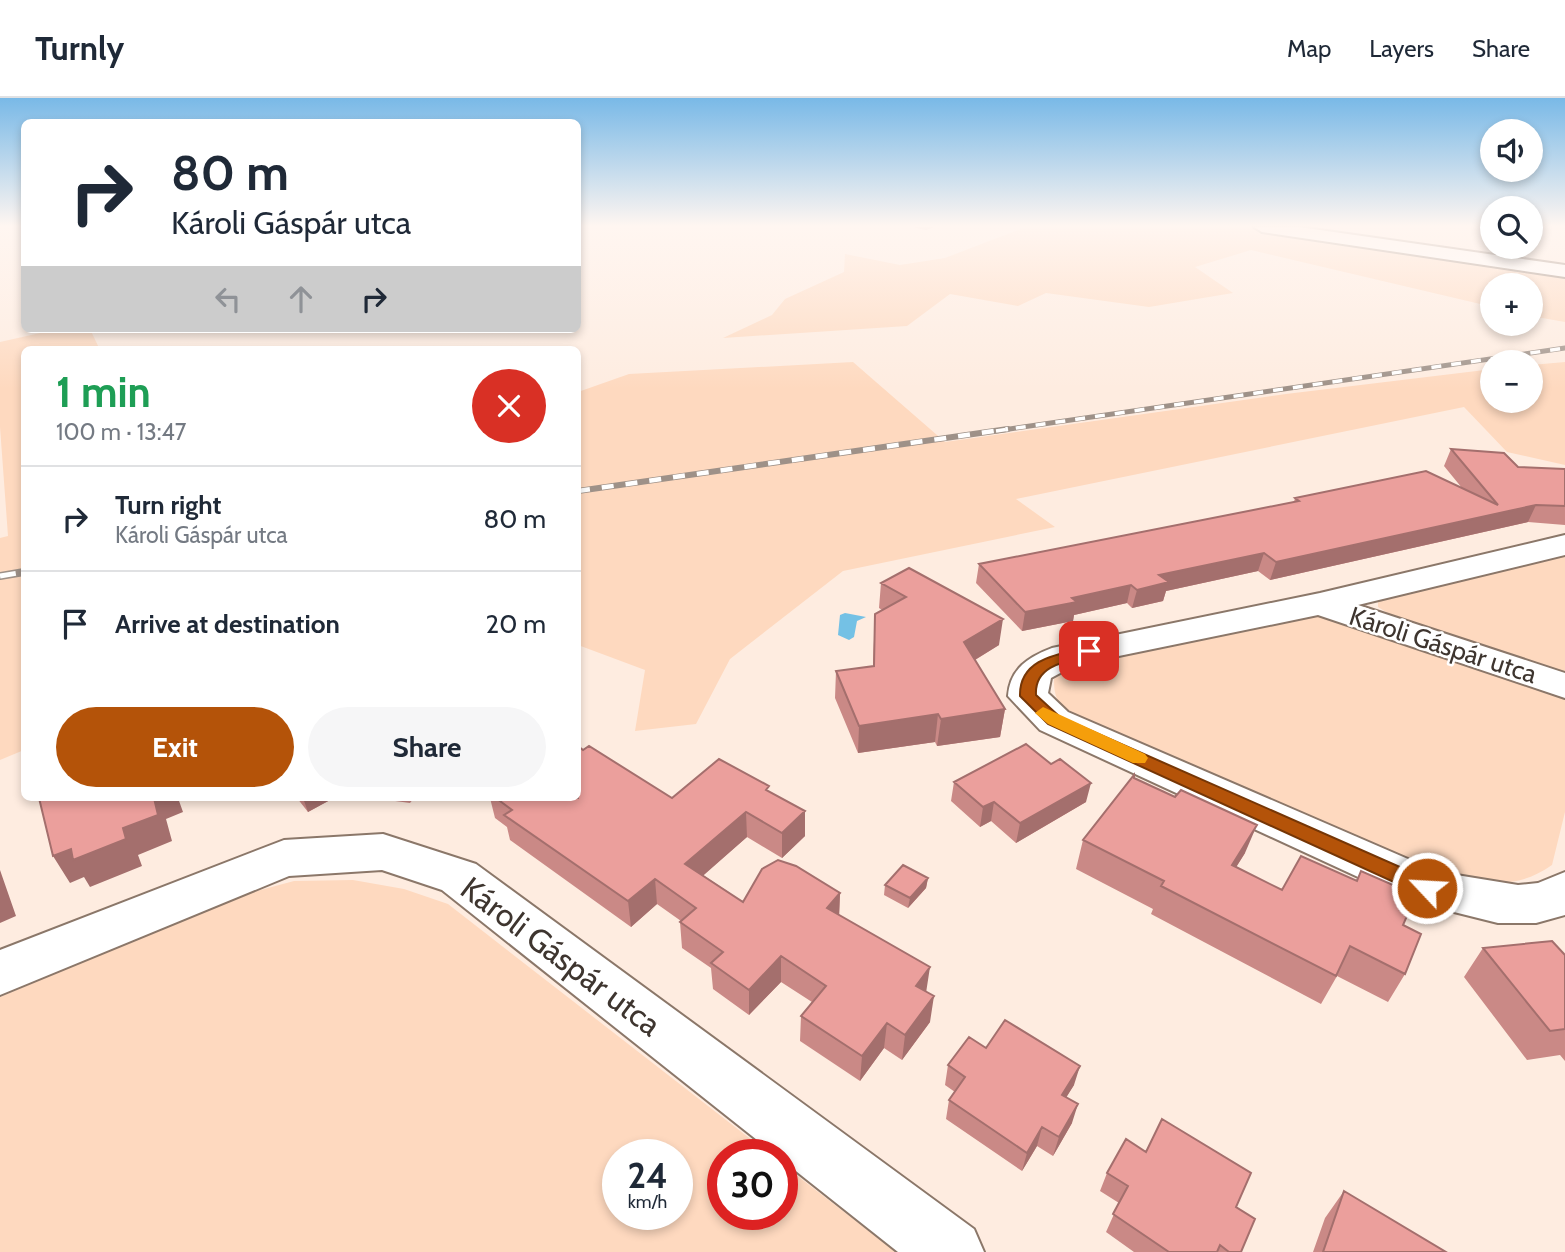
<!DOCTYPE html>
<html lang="en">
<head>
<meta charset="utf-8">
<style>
  body { margin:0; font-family:Cabin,sans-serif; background:#f6f6f7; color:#1f2937; height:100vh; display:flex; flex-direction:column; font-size:26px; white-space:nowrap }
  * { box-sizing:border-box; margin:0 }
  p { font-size:23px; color:#747a83 }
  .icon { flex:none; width:38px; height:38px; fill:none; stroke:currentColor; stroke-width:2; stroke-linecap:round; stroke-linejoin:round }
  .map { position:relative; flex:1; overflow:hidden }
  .sheet { position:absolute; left:21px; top:248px; width:560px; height:455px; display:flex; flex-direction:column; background:#fff; border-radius:10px; box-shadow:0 4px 10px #0003 }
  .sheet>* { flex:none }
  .hud { position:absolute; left:21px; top:21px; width:560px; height:214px; border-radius:10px; box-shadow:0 4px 10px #0003; background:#fff; color:#1f2937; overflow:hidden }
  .tools { position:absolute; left:1480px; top:21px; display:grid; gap:14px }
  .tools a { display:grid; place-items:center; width:63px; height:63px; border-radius:50%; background:#fff; box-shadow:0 4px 10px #0003; font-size:35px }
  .speed { position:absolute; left:602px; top:1041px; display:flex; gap:14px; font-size:35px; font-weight:700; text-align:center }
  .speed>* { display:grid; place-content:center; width:91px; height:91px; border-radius:50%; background:#fff; box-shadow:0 4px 10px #0003; line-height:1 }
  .speed small { font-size:18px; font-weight:400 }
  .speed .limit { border:10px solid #d22; background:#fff; color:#111 }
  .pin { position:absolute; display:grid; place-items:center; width:60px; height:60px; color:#fff; margin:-30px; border-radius:14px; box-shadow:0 4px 10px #0006 }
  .me { position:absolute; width:77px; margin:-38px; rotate:295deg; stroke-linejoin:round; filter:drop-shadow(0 0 5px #0008) }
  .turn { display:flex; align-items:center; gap:24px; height:147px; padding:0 35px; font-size:32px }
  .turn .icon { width:91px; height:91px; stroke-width:2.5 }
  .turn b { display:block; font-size:49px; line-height:60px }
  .lanes { display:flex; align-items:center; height:66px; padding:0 35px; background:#0003; justify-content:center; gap:35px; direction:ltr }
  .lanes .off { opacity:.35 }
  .round { display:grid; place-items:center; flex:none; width:74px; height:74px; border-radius:37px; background:#f6f6f7 }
  .summary { display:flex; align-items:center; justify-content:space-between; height:119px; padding:0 35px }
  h1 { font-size:42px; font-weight:800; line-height:52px; color:#1e9e55 }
  .button { display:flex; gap:14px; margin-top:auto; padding:14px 35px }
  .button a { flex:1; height:80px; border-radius:42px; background:#b45309; color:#fff; font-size:28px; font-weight:800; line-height:80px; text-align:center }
  .button a+a { background:#f6f6f7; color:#1f2937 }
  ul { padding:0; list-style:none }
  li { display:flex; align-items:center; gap:21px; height:105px; padding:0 35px; border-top:2px solid #e0e1e3 }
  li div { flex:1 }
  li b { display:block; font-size:26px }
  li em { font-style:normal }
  header { display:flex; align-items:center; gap:42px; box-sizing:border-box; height:98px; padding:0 35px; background:#fff; border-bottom:2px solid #e0e1e3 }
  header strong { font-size:33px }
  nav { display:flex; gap:38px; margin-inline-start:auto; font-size:24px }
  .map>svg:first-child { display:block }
</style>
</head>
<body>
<header>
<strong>Turnly</strong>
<nav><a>Map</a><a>Layers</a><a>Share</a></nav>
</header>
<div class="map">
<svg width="1565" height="1154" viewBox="0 0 1565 1154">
  <rect width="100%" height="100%" fill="#feece0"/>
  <path fill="#fed9bf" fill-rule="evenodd" d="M1026,129H1250L1565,175V224L1531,218V187H1493V209L1251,152L1195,169L1233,195L1149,209L1046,195L1018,208L950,196L907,228L723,240L772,217L785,201L844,174L845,156L900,167L945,160Z
    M58,231H90L100,252H24V652L0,662V440L8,438L0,329V244Z
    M853,264L945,344L1286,296L1493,271V303H1531V267L1565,264V367L1507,354L1464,309L1016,401L1055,429L843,473L730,561L696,626L635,633L645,572L578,547V294L629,276Z
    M1565,457V577L1399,522L1378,509V502L1383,499Z
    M1320,518L1340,521L1547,591L1565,600V714L1552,767C1515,793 1487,784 1445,779L1072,618C1058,606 1054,600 1054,581L1072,569L1300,519Z
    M353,782L404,791L448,806L771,1057H723V1116H782V1066L896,1154H0V899L242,797L294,783ZM618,1057H677V1116H618Z"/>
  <path fill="#74c1e5" d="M845,515L866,519L857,523L854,539L849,542L838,537L840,517Z"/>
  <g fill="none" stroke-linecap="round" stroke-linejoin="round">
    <g stroke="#8b7769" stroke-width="4">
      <path id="minor" d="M1254,129H1299L1565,167V179L1262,134Z
        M1565,437V457L1358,507L1565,575V600L1318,517L1075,567L1051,580L1048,595L1068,614L1438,774L1518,787L1538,785L1565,774V817L1536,825H1498L1410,803L1040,632L1008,598C1010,571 1028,559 1052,550L1320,495Z
        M383,736L476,766L974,1131L984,1154H898L782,1062V1057H776L442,792L382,772L289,778L0,897V852L284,742Z"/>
    </g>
    <use href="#minor" fill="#fff" fill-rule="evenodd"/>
    <g stroke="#9e9188" stroke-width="5">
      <path id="rail-far2" d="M996,333L1565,250"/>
    </g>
    <g stroke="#9e9188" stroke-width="6">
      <path id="rail-far1" d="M578,393L1008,331"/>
    </g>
    <g stroke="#9e9188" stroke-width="8">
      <path id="rail" d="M0,478L24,474"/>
    </g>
    <use href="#rail-far2" stroke="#fff" stroke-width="3.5" stroke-dasharray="10" stroke-linecap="butt"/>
    <use href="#rail-far1" stroke="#fff" stroke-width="4.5" stroke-dasharray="12" stroke-linecap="butt"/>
    <use href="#rail" stroke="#fff" stroke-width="5" stroke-dasharray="16" stroke-linecap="butt"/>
  </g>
  <path fill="#ca8986" d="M913,129H934L926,132Z
    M1451,351L1518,369L1565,371V427L1528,424L1270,482L1258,473L1166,493L1163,503L1132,510L1127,505L1074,517L1073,523L1022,533L976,485L979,466L1294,404L1295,400L1462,390L1444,368Z
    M881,485L999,547L975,562L1005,611L1000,639L937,648L935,644L858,655L835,600L836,573L873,568L875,516L882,512L879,510Z
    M1134,680L1245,755L1236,769L1282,792L1356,783L1361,773L1403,827L1405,876L1388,904L1337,878L1321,906L1151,816L1153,811L1076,771L1083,742Z
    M954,684L1086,704L1016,745L991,723L980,729L951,703Z
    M769,694L805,738L782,760L747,739L703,777L743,804L840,795L839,817L926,894L930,924L902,962L884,950L860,983L800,943L801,918L812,904L781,884L749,917L713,891L711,870L682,850L680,824L681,823L657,806L631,829L510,742L507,729L495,720L490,700H672Z
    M297,700H345L330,702L308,714Z
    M373,700H414L410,705Z
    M928,780L926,790L908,810L884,797L885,787Z
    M1483,850L1565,857V963L1560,957L1527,962L1464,879Z
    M986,950L1074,987L1066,999L1072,1025L1053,1058L1037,1048L1022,1073L946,1021L949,1002L955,994L945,987L948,967Z
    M1107,1075L1236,1109L1241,1154H1134L1106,1134L1119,1105L1100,1093Z
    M1344,1093L1446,1154H1313L1325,1120Z"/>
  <path fill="#a46f6d" d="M1536,407L1528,424L1270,482L1276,464Z
    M1264,455L1258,473L1166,493L1163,503L1132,510L1137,492L1159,477Z
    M1131,487L1127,505L1074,517L1073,523L1022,533L1025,514L1072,500Z
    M1003,521L999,547L960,571L964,544Z
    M1005,611L1000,639L937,648L941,621Z
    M938,616L935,644L858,655L859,628Z
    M1091,685L1086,704L1016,745L1020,725Z
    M154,700H178L183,714L166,721L172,743L138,757L142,768L90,789L84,779L70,785L53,758L123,730Z
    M303,700H345L330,702L308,714Z
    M994,704L991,723L980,729L983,709Z
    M805,713V738L782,760V735Z
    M746,714L747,739L688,791L685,766Z
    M1257,727L1245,755L1220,795L1232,767Z
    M0,772L16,818L0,825Z
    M928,780L926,790L908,810L910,800Z
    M655,781L657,806L631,829L628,803Z
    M840,795L839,821L827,810Z
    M781,858V884L749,917V892Z
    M930,869L926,895L916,888Z
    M934,898L930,924L902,962L905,937Z
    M887,925L884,950L860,983L862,958Z
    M1080,968L1074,987L1056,1016L1062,997Z
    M1078,1006L1072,1025L1053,1058L1059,1039Z
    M1042,1029L1037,1048L1022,1073L1027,1055Z"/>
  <path fill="#eb9f9c" stroke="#a46f6d" stroke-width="2" d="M1451,351L1504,355L1518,369L1565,371V408L1536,407L1276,464L1264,455L1159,477L1169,484L1137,492L1131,487L1072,500L1077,504L1025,514L979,466L1299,403L1295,400L1426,373L1498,407Z
    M909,470L1003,521L964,544L1005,611L941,621L938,616L859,628L836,573L874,568L875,516L906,499L881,485Z
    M1026,646L1051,666L1060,661L1091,685L1020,725L994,704L983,709L954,684Z
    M578,648L583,652L589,648L672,700L719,661L769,688L766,692L805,713L782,735L746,714L685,766L743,804L762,771L778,762L796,768L840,795L827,810L930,869L916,888L934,898L905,937L887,925L862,958L801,918L826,888L781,858L749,892L711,865L723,854L680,824L696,810L655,781L628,803L504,717L512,712L496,700H578Z
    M1134,677V680L1175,699L1181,692L1257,727L1232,767L1282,792L1301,758L1357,783L1361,773L1416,797L1403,827L1421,836L1405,876L1350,848L1336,878L1161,788L1164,783L1083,742Z
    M39,700H154L158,717L123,730L126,741L73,762L71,751L53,758Z
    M903,767L928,780L910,800L885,787Z
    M1552,843L1565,857V931L1550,933L1483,850Z
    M1005,922L1080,968L1062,997L1078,1006L1059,1039L1042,1029L1027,1055L949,1002L965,979L948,967L969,939L986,950Z
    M1162,1021L1251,1075L1236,1109L1255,1121L1241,1154H1229L1220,1147L1217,1154H1169L1113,1116L1128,1088L1107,1075L1126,1041L1146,1054Z
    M1344,1093L1446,1154H1323Z"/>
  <linearGradient id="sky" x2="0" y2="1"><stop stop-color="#79b9e7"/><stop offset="0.44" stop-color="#fff6f1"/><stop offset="1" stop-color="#fff6f1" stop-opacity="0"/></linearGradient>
  <rect width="1565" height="291" fill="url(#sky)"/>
  <path fill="#b45309" stroke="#753606" stroke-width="2" d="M1089,549L1094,550V557C1070,563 1034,565 1036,597L1060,619L1434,784L1437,790L1434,796H1420L1048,626L1020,598C1019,560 1059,556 1089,549Z"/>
  <path fill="#f59e0b" d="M1043,609L1145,656L1148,660L1145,665H1133L1048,626L1035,615Z"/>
  <g text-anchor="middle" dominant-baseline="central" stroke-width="5" stroke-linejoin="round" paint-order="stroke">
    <g font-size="26" fill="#3e352f" stroke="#fff">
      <text transform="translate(1443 547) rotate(18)">Károli Gáspár utca</text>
    </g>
    <g font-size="32" fill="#3e352f" stroke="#fff">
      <text transform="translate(561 858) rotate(37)">Károli Gáspár utca</text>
    </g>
  </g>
</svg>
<div class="tools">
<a><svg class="icon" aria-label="sound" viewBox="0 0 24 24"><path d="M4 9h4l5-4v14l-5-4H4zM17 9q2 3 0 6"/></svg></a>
<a><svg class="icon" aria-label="search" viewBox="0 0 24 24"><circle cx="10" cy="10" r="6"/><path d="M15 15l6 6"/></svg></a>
<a>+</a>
<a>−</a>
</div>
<div class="speed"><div>24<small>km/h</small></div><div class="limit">30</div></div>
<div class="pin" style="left:1089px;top:553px;background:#d93025"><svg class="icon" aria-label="arrive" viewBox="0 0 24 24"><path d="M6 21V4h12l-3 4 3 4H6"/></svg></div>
<svg class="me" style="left:1427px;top:790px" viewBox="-20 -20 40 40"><circle r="17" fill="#b45309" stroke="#fff" stroke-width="3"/><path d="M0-11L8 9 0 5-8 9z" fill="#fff"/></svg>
<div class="hud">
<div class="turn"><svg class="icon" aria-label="right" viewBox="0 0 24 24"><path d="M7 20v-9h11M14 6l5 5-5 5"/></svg><div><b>80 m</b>Károli Gáspár utca</div></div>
<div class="lanes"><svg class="icon off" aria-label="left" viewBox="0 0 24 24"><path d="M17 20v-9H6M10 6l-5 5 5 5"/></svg><svg class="icon off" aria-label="ahead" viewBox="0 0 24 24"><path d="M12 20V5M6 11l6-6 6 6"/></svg><svg class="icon" aria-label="right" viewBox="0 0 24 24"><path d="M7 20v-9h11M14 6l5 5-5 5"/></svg></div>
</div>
<section class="sheet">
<div class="summary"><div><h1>1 min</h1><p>100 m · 13:47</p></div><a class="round" style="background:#d93025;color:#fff"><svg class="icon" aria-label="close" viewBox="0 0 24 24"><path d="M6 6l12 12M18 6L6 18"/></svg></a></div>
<ul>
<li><svg class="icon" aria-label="right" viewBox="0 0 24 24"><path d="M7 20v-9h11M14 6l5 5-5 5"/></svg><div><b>Turn right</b><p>Károli Gáspár utca</p></div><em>80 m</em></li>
<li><svg class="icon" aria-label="arrive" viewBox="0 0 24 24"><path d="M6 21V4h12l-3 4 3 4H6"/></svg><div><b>Arrive at destination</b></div><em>20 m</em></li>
</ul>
<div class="button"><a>Exit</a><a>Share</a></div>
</section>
</div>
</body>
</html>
